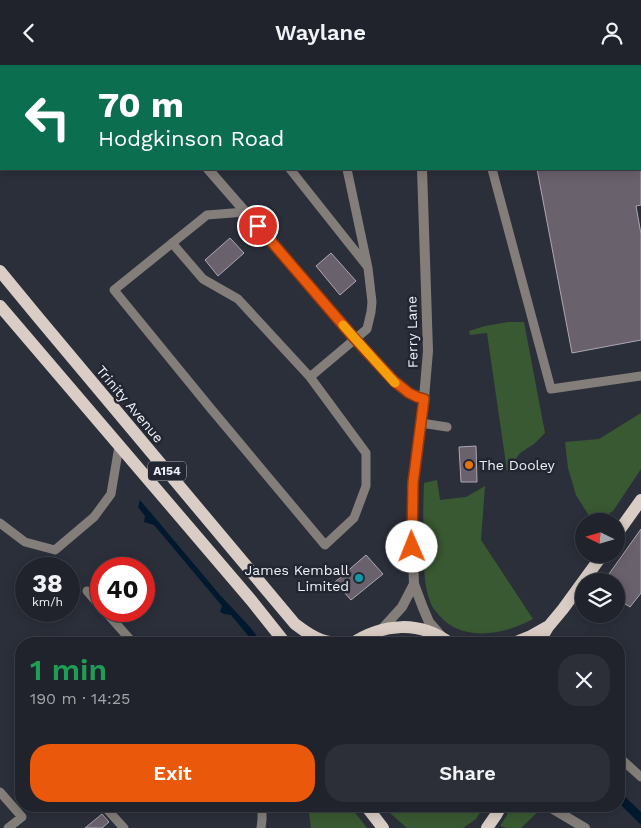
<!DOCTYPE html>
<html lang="en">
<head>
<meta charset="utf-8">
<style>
  body { margin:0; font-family:"Work Sans",sans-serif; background:#2d2f38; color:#f1f3f6; height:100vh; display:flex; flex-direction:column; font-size:19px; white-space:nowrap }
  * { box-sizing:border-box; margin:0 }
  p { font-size:16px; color:#a2a4a9 }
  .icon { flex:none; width:28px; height:28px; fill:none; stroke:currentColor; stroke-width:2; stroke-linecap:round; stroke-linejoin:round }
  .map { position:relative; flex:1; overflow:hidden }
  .drawer { position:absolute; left:15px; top:572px; width:610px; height:175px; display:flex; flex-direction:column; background:#20232c; border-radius:20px; box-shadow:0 2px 12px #0003,0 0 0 1px #3d4048 }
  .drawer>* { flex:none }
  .hud { position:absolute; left:0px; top:0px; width:641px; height:105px; box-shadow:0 2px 12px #0003,0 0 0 1px #3d4048; background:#0b6e4f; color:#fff; overflow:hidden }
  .needle { width:32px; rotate:275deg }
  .buttons { position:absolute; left:575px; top:448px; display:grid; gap:10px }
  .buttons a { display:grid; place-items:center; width:50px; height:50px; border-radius:50%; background:#20232c; box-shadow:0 2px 12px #0003,0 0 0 1px #3d4048; font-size:25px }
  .speed { position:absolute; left:15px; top:492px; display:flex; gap:10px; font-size:25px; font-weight:700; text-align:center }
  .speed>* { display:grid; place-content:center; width:65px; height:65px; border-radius:50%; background:#20232c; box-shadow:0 2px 12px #0003,0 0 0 1px #3d4048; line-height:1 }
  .speed small { font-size:12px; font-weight:400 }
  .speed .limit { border:8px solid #d22; background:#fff; color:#111 }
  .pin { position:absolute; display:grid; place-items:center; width:42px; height:42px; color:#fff; margin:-21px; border:2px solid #fff; border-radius:50%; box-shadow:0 1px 5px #0007 }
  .me { position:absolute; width:55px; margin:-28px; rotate:359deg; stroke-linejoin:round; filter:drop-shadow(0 0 4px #0008) }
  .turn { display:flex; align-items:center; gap:18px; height:105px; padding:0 15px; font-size:22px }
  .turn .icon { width:65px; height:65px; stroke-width:2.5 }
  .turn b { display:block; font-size:35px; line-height:42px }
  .round { display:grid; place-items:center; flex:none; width:52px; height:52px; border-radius:20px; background:#2d2f38 }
  .overview { display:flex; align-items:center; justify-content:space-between; height:85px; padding:0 15px }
  h1 { font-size:30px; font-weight:600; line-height:38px; color:#1e9e55 }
  .primary-button { display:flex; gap:10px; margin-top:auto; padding:10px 15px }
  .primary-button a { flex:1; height:58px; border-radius:20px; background:#ea580c; color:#fff; font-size:20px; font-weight:600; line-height:58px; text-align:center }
  .primary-button a+a { background:#2d2f38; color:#f1f3f6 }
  header { display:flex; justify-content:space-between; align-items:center; height:65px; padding:0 15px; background:#20232c; font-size:22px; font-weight:600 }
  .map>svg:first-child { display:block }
</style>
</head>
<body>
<header><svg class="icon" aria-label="back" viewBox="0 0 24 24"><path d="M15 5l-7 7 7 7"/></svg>Waylane<svg class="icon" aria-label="person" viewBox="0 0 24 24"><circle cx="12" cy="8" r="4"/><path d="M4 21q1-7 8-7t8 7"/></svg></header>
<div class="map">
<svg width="641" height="763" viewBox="0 0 641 763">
  <rect width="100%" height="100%" fill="#2b2f3a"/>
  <path fill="#395932" d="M508,257H524L545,368L534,379L520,388L507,406L487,268L470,270L469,266L485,261Z
    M641,348V404L613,446L605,451L591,454L576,430L568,403L565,377L599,374Z
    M437,415L440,435L466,432L485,421L481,475L533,554C504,570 461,578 438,549C435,545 431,541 430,536C424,521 424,503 424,487C423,464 423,441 424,418Z
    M308,741H350L367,763H311Z
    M385,741H484L476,754L463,763H407L391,749Z
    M511,741H538L542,743L521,763H508L500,761L507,750Z"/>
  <path fill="#00192e" d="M140,435L220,530L249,561L263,579H255L231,550L224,549L220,547L222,541L154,460L144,457L145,451L138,442Z
    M619,726L641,747V760L619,738Z"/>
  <path fill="#69616c" stroke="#afa6b3" d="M518,0H641V140L636,141L641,169V275L572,288L537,104H640V1H518Z
    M230,173L244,188L218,211L205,195Z
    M331,188L356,216L340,230L316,201Z
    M476,381L477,417H461L459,382Z
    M641,464V528L630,542L616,533V516H604Z
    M366,490L383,509L351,535L335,517Z
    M102,749L109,757L102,763H85Z"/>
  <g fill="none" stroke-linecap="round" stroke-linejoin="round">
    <path stroke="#847e7a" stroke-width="9" d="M209,0L210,1
      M302,0L303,1
      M465,0V1
      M87,1L88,0
      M290,104L367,201
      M492,104L551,324L641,311
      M172,178L203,214L238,234L310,312L366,388V421L354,453L325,480L212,345L114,225L207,150L245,147
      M310,312L367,264L371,247L372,237L368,203L347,104
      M421,358L447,362
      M0,458L25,477L55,485L94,452L111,429L119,381
      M87,526L101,542
      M105,546L134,579
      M619,692L641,712
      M0,727L22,752L8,763
      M104,741L124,763
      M261,763L262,755V741"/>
    <path stroke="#847e7a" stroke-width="10" d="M131,0L132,1
      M208,104L355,273L394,316L409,328L424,333
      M548,741L585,763"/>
    <path stroke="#847e7a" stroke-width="10" d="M409,0V1
      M422,104L428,286L424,333L413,418L412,466L414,519L423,543L429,557L442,572
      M382,564L402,542L414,519"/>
    <path stroke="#d9cdc5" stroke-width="12" d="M0,206L37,251L295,559C316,575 325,579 352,578
      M0,241L251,535L286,579
      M616,470L641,435
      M351,579C383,558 420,555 451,579
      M511,579L531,571L547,562
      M538,579L548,562L563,544L603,489
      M366,741L383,763
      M487,763L496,750L501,741"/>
  </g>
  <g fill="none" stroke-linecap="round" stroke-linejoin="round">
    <g stroke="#983908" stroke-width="12">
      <path id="route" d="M258,161L355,274L394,316L409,328L417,332L424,334L413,418L412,482"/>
    </g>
    <use href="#route" stroke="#ea580c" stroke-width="9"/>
    <path stroke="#f59e0b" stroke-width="9" d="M343,260L395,318"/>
  </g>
  <circle fill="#e8710a" stroke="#222630" stroke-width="2" cx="469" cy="400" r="5"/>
  <circle fill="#0f9aa8" stroke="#222630" stroke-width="2" cx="359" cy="513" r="5"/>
  <g text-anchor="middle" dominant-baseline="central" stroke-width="5" stroke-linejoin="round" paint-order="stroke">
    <rect fill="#222630" stroke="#b1b4bc" stroke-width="1" x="148" y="396.5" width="38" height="19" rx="4"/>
    <g font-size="12" font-weight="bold" fill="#eef1f8">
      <text x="167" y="406">A154</text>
    </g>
    <g font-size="14" fill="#eef1f8" stroke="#222630">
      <text transform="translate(412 267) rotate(-91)">Ferry Lane</text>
      <text transform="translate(130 339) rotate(50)">Trinity Avenue</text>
    </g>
    <g font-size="14" fill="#eef1f8" stroke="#222630" text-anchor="start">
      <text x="479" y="400">The Dooley</text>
      <text x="349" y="505" text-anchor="end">James Kemball<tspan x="349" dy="16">Limited</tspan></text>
    </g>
  </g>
</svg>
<div class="buttons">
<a><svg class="needle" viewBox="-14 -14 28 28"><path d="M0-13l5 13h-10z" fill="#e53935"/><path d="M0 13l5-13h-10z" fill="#a2a4a9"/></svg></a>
<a><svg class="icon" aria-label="layers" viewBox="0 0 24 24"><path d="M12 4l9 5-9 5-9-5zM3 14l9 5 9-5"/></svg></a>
</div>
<div class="speed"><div>38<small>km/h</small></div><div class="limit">40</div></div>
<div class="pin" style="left:258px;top:161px;background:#d93025"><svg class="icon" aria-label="arrive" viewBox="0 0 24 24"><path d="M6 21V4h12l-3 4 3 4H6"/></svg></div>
<svg class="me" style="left:412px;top:482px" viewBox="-20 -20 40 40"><circle r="19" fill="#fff"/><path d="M0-13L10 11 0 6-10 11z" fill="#ea580c"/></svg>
<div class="hud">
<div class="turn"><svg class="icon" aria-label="left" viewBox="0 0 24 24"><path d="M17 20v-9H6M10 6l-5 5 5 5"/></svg><div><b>70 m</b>Hodgkinson Road</div></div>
</div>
<section class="drawer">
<div class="overview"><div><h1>1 min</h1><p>190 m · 14:25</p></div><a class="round"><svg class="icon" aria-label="close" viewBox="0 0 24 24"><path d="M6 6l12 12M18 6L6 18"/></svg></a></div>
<div class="primary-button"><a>Exit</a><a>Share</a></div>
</section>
</div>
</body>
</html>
